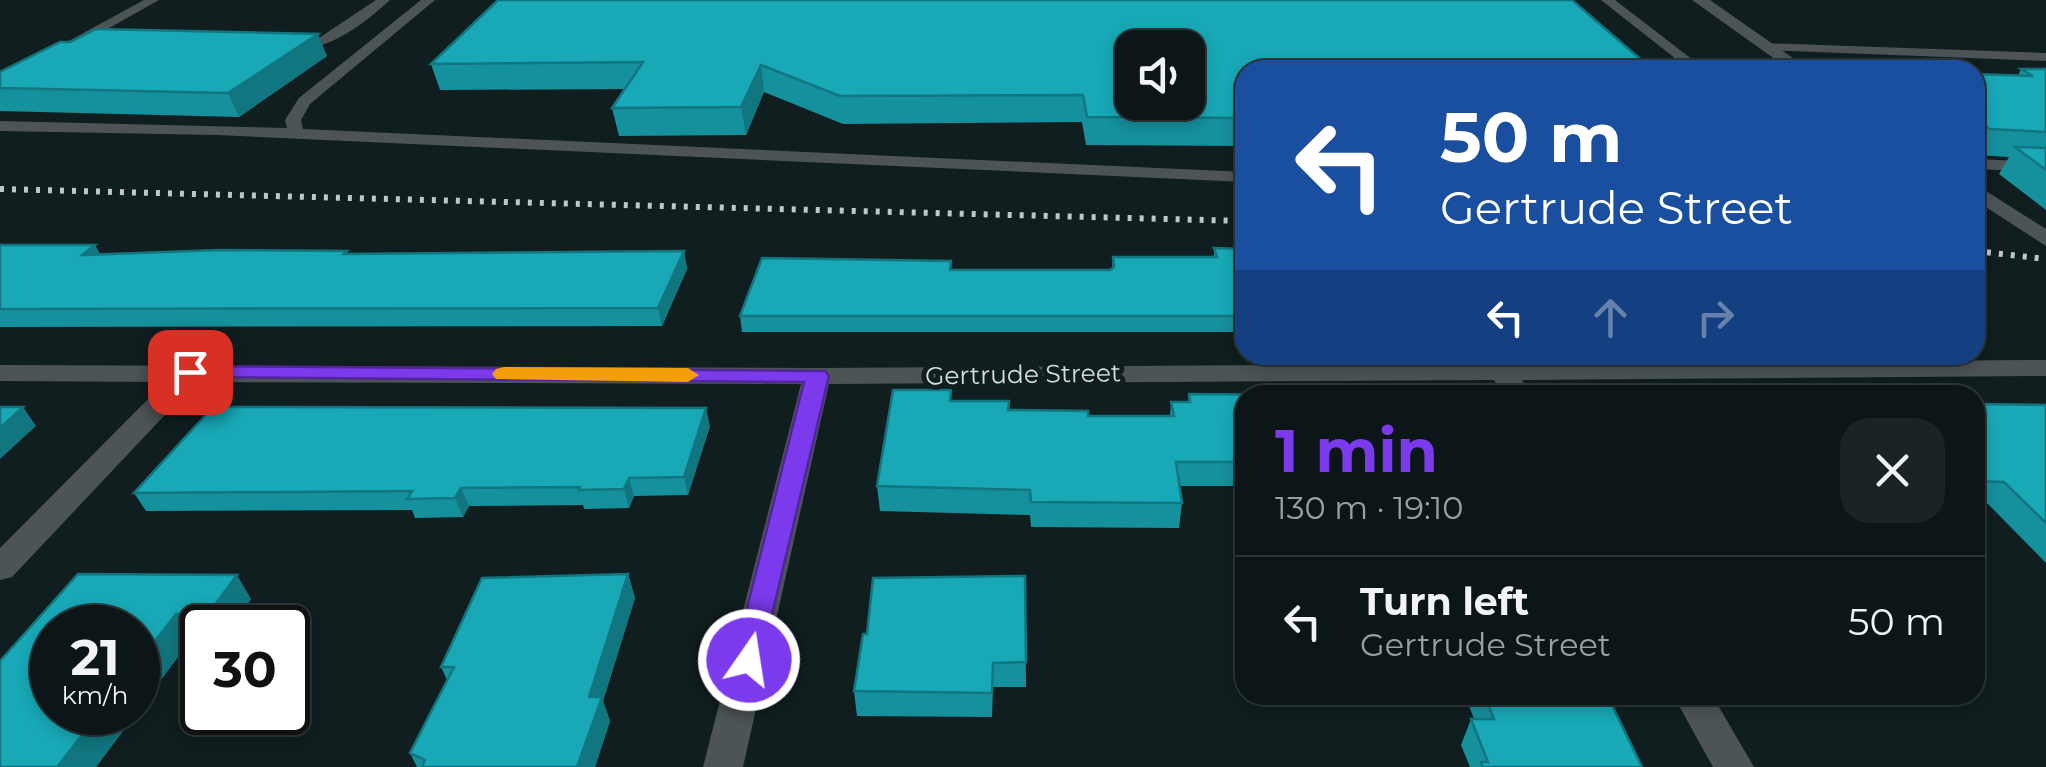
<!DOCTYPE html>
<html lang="en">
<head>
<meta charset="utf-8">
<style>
  body { margin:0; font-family:Montserrat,sans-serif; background:#1a2325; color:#f1f3f6; height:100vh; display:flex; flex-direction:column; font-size:38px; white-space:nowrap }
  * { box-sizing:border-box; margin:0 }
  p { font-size:32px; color:#9a9fa2 }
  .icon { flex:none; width:55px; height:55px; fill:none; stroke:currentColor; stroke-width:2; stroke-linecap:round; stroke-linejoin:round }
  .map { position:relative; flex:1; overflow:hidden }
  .side { position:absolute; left:1235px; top:385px; width:750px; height:320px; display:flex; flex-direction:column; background:#0c1618; border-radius:30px; box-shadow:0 5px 15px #0003,0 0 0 2px #2c3537 }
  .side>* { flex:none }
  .guide { position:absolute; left:1235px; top:60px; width:750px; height:305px; border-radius:30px; box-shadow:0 5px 15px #0003,0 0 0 2px #2c3537; background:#1a4fa0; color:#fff; overflow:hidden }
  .buttons { position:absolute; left:1115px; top:30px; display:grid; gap:20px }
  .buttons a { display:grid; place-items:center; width:90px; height:90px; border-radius:20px; background:#0c1618; box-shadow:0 5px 15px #0003,0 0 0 2px #2c3537; font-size:50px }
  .speed { position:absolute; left:30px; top:605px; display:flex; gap:20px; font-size:50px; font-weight:700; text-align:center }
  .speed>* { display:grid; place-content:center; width:130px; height:130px; border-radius:50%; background:#0c1618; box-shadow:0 5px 15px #0003,0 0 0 2px #2c3537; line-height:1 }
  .speed small { font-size:25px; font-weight:400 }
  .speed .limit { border:5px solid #111; border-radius:15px; background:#fff; color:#111 }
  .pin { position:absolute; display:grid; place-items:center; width:85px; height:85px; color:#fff; margin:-42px; border-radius:20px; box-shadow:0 5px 15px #0006 }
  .me { position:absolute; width:110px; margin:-55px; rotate:13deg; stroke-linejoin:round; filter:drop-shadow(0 0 8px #0008) }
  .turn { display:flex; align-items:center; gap:35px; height:210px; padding:0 40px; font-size:45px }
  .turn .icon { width:130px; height:130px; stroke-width:2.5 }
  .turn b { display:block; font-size:70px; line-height:85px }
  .lanes { display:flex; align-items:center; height:95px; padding:0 40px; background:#0003; justify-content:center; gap:50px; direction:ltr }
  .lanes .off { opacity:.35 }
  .round { display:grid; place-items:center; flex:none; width:105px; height:105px; border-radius:30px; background:#1a2325 }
  .overview { display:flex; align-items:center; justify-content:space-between; height:170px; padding:0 40px }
  h1 { font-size:60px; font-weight:700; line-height:75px; color:#7c3aed }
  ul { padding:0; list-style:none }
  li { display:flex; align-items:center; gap:30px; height:130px; padding:0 40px; border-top:2px solid #2c3537 }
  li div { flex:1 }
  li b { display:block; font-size:38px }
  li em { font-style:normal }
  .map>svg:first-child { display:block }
</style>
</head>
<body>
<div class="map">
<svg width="2046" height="767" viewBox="0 0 2046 767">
  <rect width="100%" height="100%" fill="#101e20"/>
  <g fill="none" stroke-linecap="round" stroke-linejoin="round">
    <path fill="#4d5455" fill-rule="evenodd" d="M144,0H159L77,46L65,43Z
      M376,0H390C366,22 317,63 283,42L290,38H319Z
      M421,0H435L310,104L301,120L303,129L1245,172V182L217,135L0,131V121L287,128L285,120L299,98Z
      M1601,0H1615L1706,70H1690Z
      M1762,43L2046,53V61L1767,50L1760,46Z
      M1975,159L2046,162V172L1975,169Z"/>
    <path fill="#4d5455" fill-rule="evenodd" d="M1692,0H1710L1810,70H1790Z
      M1975,184L2046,229V246L1975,200Z
      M2046,360V376L1522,380L1531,395H1503L1494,380L829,384L743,767H703L801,384L196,382L12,577L0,580V548L165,382L0,381V365L817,368Z
      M1673,695H1712L1754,767H1713Z"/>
    <path stroke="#bec8c9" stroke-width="6" stroke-dasharray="4 8" stroke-linecap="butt" d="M0,189L1245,221
      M1975,251L2046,259"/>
  </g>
  <path fill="#15909d" d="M498,0L1245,70V146L1086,145L1082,122L843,124L764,92L746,135L619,136L612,108L625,89L440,90L431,64Z
    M327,56L239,117L0,111V72Z
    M2021,69H2046V210L1999,174L2009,157L1975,155V74L2018,76Z
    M0,245L101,255L684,251L687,269L662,326L0,327Z
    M1214,248L1245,249V332H742L740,316L951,261V270H1110L1112,269L1113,257H1214Z
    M951,390V401L1009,410L1088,416H1170L1171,402H1188L1189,394L1245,395V486H1180L1182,503L1179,528L1031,527L1030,515L880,511L877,486Z
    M1975,404L2046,405V563L1988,504H1975Z
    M710,426L688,495L634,496L629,508L584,509L583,505L469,506L463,517L415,518L412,510L146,511L134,493Z
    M78,574L251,599L231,628H202V638H192L96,767H0Z
    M628,574L635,598L603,701L610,721L595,767H417L410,753L447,680L441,667Z
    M1025,576L1026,687H993L992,717L857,716L854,691L867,634Z
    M1465,695H1607L1642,767H1470L1461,745L1471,719H1474Z"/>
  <path fill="#11767f" d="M318,34L327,56L239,117L228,93Z
    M761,65L764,92L746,135L741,107Z
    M95,245L105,262L82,255Z
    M684,251L687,269L662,326L658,308Z
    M23,407L36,426L0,459V428Z
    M706,408L710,426L688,495L684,477Z
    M629,478L634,496L629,508L624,489Z
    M461,488L469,506L463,517L455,498Z
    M628,574L635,598L603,701L610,721L595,767H577L589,697Z
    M237,575L251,599L231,628H217L208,614Z
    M176,614L192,638L138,711V663Z
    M100,712H137L96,767H57Z"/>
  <path fill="#18a8b6" stroke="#11767f" stroke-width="2.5" fill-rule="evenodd" d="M498,0H1572L1653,70H1245V118L1087,117L1083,95L840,96L761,65L741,107L612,108L643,62L431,64ZM1132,48H1188V102H1132Z
    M96,29L318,34L228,93L0,88V72L60,42H70Z
    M2021,69H2046V132L1990,129L1975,118V74L2033,76Z
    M2015,147L2046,148V170Z
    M0,245H95L82,255L221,250L347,251L344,254L684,251L658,308L0,309Z
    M1214,248L1245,249V316H740L762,258L951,261L950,270H1110L1114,267L1113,257H1217Z
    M893,390H951L950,401H1009L1008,410L1088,411V416H1174L1171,402H1190L1189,394L1288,395H1245V462H1176L1182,503L1031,502L1030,490L877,486Z
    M1975,404L2046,405V523L2004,482L1975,481Z
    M0,407H23L0,428Z
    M213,407L706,408L684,477L629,478L624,489L579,490L580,487L461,488L455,498L407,499L412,491L134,493Z
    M78,574L237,575L208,614H176L138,663V628H52V712H100L57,767H0V661Z
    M628,574L589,697H602L577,767H422L425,760L410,753L454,667H441L482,578Z
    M1025,576L1026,662L993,663L992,693L854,691L863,634H867L873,578Z
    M1484,695H1607L1642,767H1483L1481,762H1488L1471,719H1494Z"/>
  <path fill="#7c3aed" stroke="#51269a" stroke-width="2.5" d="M190,366L825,371L829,376L759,669L749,672L738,669L734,660L804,382L182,377L179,372Z"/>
  <path fill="#f59e0b" d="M504,367L688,368L699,375L688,382L496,379L492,374L496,369Z"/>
  <g text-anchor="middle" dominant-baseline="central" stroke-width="10" stroke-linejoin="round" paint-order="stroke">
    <g font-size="25" fill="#d4dedf" stroke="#101e20">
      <text transform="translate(1023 374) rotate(-1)">Gertrude Street</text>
    </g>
  </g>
</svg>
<div class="buttons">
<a><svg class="icon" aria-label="sound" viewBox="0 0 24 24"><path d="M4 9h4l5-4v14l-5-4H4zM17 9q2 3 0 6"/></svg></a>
</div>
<div class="speed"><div>21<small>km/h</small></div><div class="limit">30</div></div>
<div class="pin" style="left:190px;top:372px;background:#d93025"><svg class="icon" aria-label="arrive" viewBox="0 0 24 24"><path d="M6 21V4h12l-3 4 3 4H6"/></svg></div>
<svg class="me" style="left:749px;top:660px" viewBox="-20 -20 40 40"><circle r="17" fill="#7c3aed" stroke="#fff" stroke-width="3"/><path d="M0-11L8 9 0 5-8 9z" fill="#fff"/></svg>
<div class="guide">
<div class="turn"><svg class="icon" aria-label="left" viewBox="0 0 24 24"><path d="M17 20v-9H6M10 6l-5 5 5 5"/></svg><div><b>50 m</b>Gertrude Street</div></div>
<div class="lanes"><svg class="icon" aria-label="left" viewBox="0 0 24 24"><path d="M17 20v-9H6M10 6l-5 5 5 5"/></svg><svg class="icon off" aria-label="ahead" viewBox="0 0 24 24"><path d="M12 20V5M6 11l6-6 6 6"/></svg><svg class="icon off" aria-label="right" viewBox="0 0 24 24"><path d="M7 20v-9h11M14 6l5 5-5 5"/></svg></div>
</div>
<section class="side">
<div class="overview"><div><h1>1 min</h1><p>130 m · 19:10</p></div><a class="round"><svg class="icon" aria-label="close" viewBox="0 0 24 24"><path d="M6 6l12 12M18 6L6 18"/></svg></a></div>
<ul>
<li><svg class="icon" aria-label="left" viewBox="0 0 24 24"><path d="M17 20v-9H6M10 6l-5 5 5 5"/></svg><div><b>Turn left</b><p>Gertrude Street</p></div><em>50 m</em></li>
</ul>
</section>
</div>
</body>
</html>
